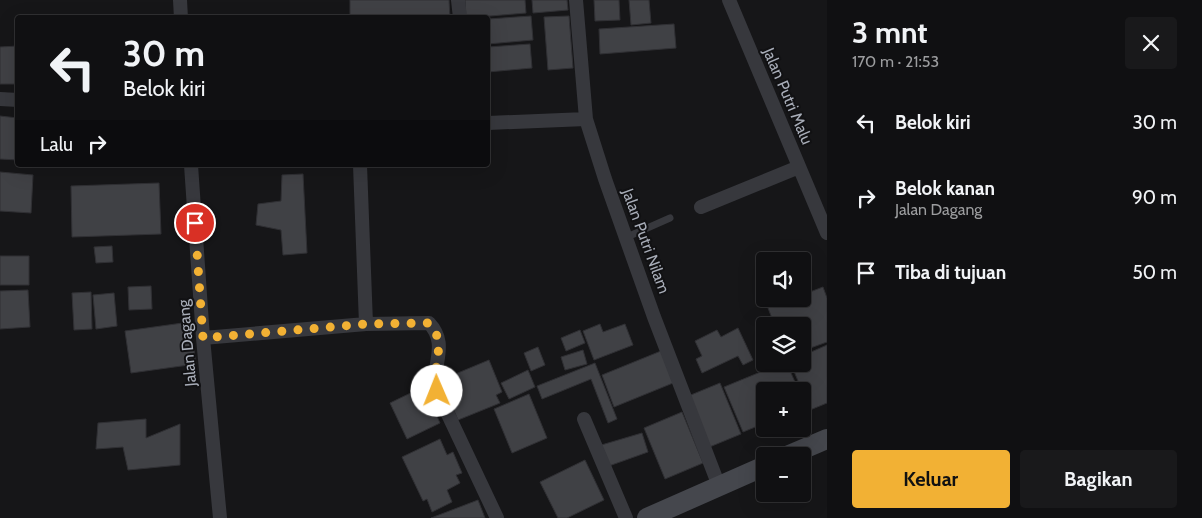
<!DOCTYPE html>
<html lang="id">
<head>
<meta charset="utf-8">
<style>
  body { margin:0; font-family:Cabin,sans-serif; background:#19191b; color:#f1f3f6; height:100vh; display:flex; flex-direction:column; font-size:19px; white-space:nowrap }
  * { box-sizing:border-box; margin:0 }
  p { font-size:16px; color:#9c9d9f }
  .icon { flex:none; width:28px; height:28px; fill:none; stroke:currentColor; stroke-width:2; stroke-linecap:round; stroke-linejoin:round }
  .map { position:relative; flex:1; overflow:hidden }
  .sheet { display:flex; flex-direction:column; background:#101012; width:375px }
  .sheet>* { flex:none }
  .top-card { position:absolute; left:15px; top:15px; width:475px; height:152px; border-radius:5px; box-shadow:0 5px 20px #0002,0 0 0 1px #303032; background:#101012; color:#f1f3f6; overflow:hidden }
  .buttons { position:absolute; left:756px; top:252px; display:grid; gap:10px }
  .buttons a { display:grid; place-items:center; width:55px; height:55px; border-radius:5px; background:#101012; box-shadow:0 5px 20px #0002,0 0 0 1px #303032; font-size:25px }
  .pin { position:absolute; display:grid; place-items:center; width:42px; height:42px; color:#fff; margin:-21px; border:2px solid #fff; border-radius:50%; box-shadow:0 1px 5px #0007 }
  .me { position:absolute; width:55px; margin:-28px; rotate:359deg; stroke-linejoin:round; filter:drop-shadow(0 0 4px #0008) }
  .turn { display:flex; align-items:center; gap:18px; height:105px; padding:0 25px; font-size:22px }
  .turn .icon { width:65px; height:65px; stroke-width:2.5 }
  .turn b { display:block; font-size:35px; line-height:42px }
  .then { display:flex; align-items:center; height:48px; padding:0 25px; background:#0003; gap:10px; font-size:19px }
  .round { display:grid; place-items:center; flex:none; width:52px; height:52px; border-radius:5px; background:#19191b }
  .headline { display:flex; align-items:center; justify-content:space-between; height:85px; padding:0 25px }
  h1 { font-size:30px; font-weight:800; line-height:38px }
  .primary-button { display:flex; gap:10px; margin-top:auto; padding:10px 25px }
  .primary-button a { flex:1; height:58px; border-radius:5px; background:#f2b134; color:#111; font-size:20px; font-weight:800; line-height:58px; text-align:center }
  .primary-button a+a { background:#19191b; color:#f1f3f6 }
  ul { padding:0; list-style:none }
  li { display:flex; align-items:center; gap:15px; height:75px; padding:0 25px }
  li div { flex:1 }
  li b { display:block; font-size:19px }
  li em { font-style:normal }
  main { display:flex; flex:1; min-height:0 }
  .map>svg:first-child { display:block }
</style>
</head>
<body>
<main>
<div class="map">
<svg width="827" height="518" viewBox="0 0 827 518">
  <rect width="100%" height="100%" fill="#161618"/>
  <path fill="#404145" stroke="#303034" d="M350,0H449L450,18H350Z
    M465,0H525L526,13L466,18Z
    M532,0H567L568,10L533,13Z
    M594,0H619L620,20L595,21Z
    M629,0H649L651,23L631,25Z
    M531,16L533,40L488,44V19Z
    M569,16L573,68L548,70L544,17Z
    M674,24L676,48L600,54L599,29Z
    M530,44L532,68L488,72V47Z
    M18,46V84H0V47Z
    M0,116L18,118V160L0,159Z
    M0,172L33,175L31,213L0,211Z
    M303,174L307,253L283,255L281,230L256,225L258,204L281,201L282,175Z
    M159,183L161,234L72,237L71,186Z
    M112,246L113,262L96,263L94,247Z
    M0,256H29V285H0Z
    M151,286L152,309L129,310L128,287Z
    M823,287L827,298V342L802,351V326H775L768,308L793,299H802V295Z
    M28,290L30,327L0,329V291Z
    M91,292L92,329L74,330L72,293Z
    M114,293L117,326L96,329L93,295Z
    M190,322L196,364L131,373L125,331Z
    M600,324L603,332L625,324L633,345L594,360L583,331Z
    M738,328L753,360L743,365L738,356L702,373L696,359L702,356L695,341L717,330L721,337Z
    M580,330L585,343L566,351L561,338Z
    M827,345V403L810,410L791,364H802V356Z
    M538,347L545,365L531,371L524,353Z
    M583,350L587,364L565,370L561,357Z
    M661,351L673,383L614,407L602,375Z
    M489,360L502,392L496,395L500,403L458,420L441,380Z
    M595,363L617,419L608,423L591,379L542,399L537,386Z
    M780,364H787L799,391H765V423L743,432L724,387Z
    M528,370L535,387L509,399L501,383Z
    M720,383L741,434L707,448L686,397Z
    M423,387L429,400L434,398L441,412L436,414L440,423L407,439L390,403Z
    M529,394L547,438L512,453L494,409Z
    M682,412L703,463L665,479L644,428Z
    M146,419V438L180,424V465L128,470L123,447L96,449L98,423Z
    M642,433L648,452L606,467L598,446Z
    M440,439L447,455L453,452L462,473L456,475L460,483L447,490L452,502L432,512L427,499L423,501L402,457Z
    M585,460L604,500L567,518H558L540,482Z
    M478,500L485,518H431Z"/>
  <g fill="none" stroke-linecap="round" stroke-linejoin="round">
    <path stroke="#37383d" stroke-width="7" d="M627,237L670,218"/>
    <path stroke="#37383d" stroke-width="14" d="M180,0L181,18
      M458,0L460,18
      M576,0L586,119L605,179L654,317L719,486
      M729,0L827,233
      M0,99L18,100
      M488,123L586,119
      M191,165L203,338L220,518
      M360,165L366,324
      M701,207L799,167
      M203,338L366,324L429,323C450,345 430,366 437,391L497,518
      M584,419L626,518"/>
    <path stroke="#45474d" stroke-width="20" d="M787,456L827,439
      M647,518L765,466"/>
  </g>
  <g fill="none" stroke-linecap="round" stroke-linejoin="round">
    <path stroke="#f2b134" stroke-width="9" stroke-dasharray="0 16.2" d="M195,223L203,338L366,324L429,323C449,344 430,367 437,391"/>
  </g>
  <g text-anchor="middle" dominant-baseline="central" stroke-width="4" stroke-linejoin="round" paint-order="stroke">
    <g font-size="16" fill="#a8adb8" stroke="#111113">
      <text transform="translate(788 96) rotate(67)">Jalan Putri Malu</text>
      <text transform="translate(646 241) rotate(70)">Jalan Putri Nilam</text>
      <text transform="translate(187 343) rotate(-95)">Jalan Dagang</text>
    </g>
  </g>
</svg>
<div class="buttons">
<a><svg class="icon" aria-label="sound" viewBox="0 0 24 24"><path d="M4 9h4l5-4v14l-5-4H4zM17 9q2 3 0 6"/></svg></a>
<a><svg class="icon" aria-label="layers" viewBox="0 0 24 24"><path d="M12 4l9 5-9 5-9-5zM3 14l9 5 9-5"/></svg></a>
<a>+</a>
<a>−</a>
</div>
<div class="pin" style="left:195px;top:223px;background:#d93025"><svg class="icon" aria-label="arrive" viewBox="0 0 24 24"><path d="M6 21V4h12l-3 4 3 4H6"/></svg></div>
<svg class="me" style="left:437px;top:391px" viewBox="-20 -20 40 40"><circle r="19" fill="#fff"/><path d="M0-13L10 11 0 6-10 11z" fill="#f2b134"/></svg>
<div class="top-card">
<div class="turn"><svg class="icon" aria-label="left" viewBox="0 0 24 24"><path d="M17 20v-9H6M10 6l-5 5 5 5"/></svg><div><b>30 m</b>Belok kiri</div></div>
<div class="then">Lalu<svg class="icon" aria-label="right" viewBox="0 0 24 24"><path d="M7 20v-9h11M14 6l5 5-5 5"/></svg></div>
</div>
</div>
<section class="sheet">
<div class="headline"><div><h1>3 mnt</h1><p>170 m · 21:53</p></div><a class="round"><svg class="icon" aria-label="close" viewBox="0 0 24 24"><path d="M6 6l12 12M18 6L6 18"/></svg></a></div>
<ul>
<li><svg class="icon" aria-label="left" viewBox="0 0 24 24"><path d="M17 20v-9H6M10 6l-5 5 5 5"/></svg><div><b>Belok kiri</b></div><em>30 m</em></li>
<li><svg class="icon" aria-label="right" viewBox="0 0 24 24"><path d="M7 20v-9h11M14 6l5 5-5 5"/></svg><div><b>Belok kanan</b><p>Jalan Dagang</p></div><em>90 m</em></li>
<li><svg class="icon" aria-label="arrive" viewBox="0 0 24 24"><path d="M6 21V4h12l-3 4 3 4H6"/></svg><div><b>Tiba di tujuan</b></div><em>50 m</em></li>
</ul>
<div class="primary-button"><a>Keluar</a><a>Bagikan</a></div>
</section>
</main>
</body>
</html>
